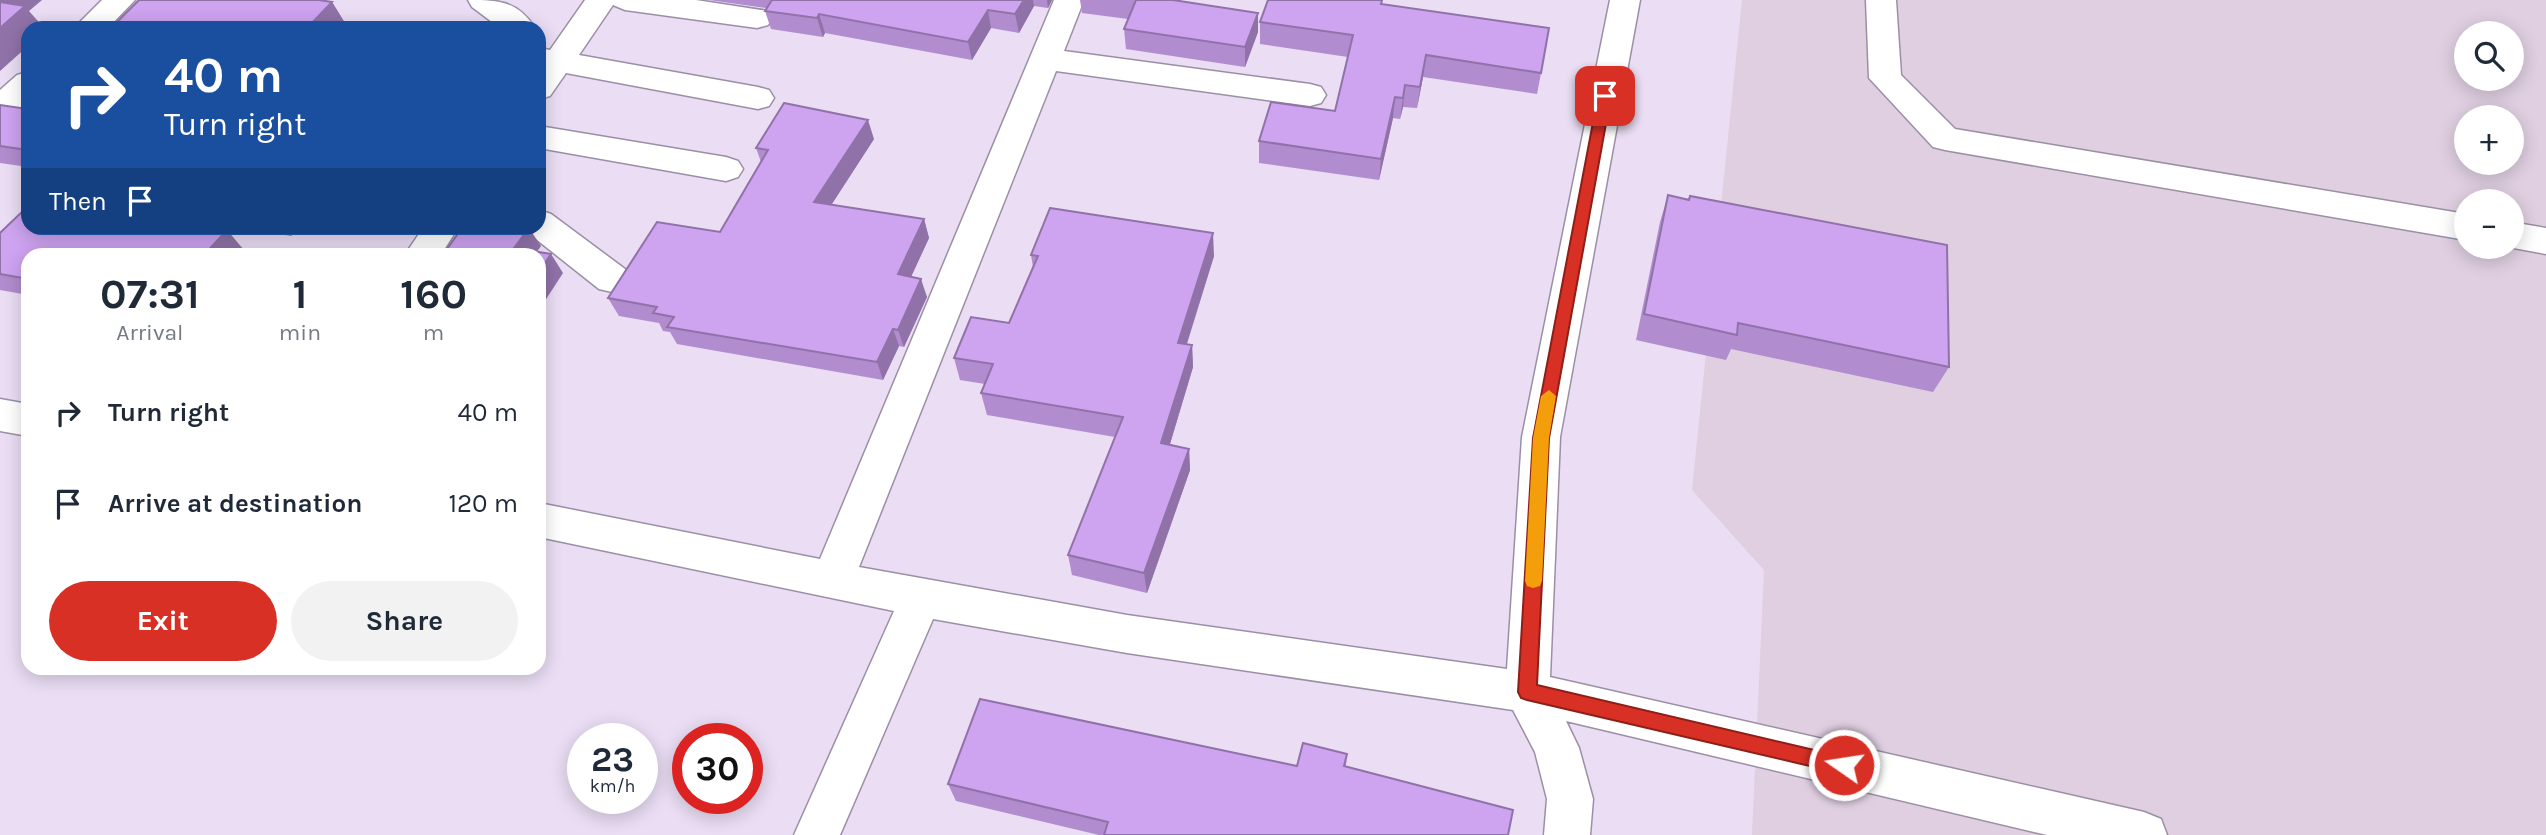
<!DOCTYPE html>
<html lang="en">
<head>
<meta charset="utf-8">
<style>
  body { margin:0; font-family:Karla,sans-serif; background:#f2f2f3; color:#1f2937; height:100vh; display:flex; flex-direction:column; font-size:26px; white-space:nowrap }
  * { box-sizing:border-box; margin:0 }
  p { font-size:23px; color:#747a83 }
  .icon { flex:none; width:38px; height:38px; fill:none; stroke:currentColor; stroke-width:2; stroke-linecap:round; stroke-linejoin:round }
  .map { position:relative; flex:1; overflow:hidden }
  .sheet { position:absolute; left:21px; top:248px; width:525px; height:427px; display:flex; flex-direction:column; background:#fff; border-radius:21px; box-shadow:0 4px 18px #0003 }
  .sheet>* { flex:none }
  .guide { position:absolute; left:21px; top:21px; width:525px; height:214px; border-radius:21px; box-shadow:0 4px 18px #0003; background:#1a4fa0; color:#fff; overflow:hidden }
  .tools { position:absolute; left:2454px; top:21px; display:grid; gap:14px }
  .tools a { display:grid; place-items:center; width:70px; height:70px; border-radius:50%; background:#fff; box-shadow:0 4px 18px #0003; font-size:35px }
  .speed { position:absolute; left:567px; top:723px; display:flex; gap:14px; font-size:35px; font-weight:700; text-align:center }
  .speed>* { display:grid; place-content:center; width:91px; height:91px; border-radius:50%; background:#fff; box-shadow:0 4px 18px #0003; line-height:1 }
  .speed small { font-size:18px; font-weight:400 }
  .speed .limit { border:10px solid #d22; background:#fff; color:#111 }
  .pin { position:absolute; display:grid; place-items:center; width:60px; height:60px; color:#fff; margin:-30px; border-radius:14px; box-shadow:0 4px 10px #0006 }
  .me { position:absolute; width:77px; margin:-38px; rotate:283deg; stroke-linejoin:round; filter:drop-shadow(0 0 5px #0008) }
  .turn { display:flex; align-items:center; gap:24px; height:147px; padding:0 28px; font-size:32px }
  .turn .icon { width:91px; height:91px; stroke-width:2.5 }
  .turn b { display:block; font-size:49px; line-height:60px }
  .then { display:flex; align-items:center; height:66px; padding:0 28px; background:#0003; gap:14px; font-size:26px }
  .eta { display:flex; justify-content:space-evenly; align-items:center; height:119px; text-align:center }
  .eta b { font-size:42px; font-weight:700; line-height:49px }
  .primary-button { display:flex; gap:14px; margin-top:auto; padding:14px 28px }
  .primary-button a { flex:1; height:80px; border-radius:42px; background:#d93025; color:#fff; font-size:28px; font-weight:700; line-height:80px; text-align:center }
  .primary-button a+a { background:#f2f2f3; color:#1f2937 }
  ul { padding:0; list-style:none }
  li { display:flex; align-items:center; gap:21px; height:91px; padding:0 28px }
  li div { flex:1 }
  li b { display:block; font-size:26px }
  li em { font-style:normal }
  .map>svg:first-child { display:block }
</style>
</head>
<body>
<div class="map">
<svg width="2546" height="835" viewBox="0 0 2546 835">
  <rect width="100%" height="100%" fill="#eaddf4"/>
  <path fill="#dfcfe1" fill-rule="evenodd" d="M1742,0H2546V835H1752L1764,570L1692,490ZM2466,33H2511V79H2466ZM2466,117H2511V163H2466ZM2466,201H2511V247H2466Z"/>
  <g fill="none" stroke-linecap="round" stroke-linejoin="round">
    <g stroke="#9b8fa5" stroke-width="3">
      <path id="minor" d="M102,0H135L108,28H74Z
        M468,0C497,0 517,0 535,28H500L472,7Z
        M585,0H696L768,11L772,18L768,25L757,28L625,10L613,5L579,55L758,87L769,90L774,98L769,106L758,109L566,73L550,96L539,99V48L550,50Z
        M1054,0H1084L1064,51L1310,84L1321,87L1326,95L1321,103L1310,106L1056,71L859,567L1127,615L1507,669L1522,437L1610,0H1640L1560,437L1550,677L2144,812L2161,819L2167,835H2047L1566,721L1579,748L1593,799L1590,835H1544L1547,799L1535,752L1513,710L1127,653L933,619L840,835H794L894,611L539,537V503L820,559Z
        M1866,0H1896L1901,75L1955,129L2466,214V240L1945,150L1933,147L1869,78Z
        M28,72V101L11,116L0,119V90L17,75Z
        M539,126L726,157L738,161L743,169L738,177L726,181L539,148Z
        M539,210L551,214L625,269L630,279L625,289L612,292L599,289L527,232L524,228H539Z
        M2511,222L2546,228V254L2508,247H2511Z
        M423,228H458L440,256H404Z
        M0,399L28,404V436L0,431Z"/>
    </g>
    <use href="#minor" fill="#fff" fill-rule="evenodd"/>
  </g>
  <path fill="#b18cce" d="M709,0H1052L1048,8L1034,6L1019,33L991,28L972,60L825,33L823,37L771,29L765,11L766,8Z
    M1080,0H1173L1258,13V32L1245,67L1126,49L1124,29L1128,19L1082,13Z
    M332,2L345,23L340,28H119L116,23Z
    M1385,4L1541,73L1537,94L1423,77L1417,108L1403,107L1400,119L1393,118L1379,180L1259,163V141L1335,111L1348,57L1260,44V22Z
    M0,105L28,109V167L0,163Z
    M874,139L831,205L924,219L929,238L911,277L927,297L904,347L899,346L883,380L677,344L670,332L663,331L659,323L619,316L608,298L720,232L761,162L756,148Z
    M1668,195L1689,199L1690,196L1949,367L1933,392L1731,349L1726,360L1636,340L1660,222Z
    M250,228H298L291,236L252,230Z
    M0,233L244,250L28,256V295L0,290Z
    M1031,255L1214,256L1187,344L1192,345L1193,367L1170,444L1189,449L1190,470L1147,593L1072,575L1068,555L1115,437L987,415L981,393L985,384L960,380L954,358L1009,323L1033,267Z
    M1347,754L1346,766L1508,835H1099L956,801L948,784L1297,766Z"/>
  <path fill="#9072a8" d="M0,0H42L29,11L44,28H28V46L0,71Z
    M1024,0H1033L1034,6L1019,33L1015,14Z
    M1047,0H1052L1048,8Z
    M332,2L345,23L340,28H307Z
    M988,10L991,28L972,60L968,42Z
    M1258,13V32L1245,67V47Z
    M819,14L825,33L823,37L817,18Z
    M1426,55L1423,77L1417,108L1420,87Z
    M1405,85L1403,107L1400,119L1403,98Z
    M1395,97L1393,118L1379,180L1381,159Z
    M868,120L874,139L821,221L814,202Z
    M924,219L929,238L904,292L898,274Z
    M284,228H298L291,236Z
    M529,228L541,246L534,256L514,248Z
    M227,230L244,250L239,256H203Z
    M1213,233L1214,256L1180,365L1178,343Z
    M551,254L563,273L541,307L539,303V272Z
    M921,279L927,297L904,347L898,330Z
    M893,329L899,346L883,380L877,362Z
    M1192,345L1193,367L1164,464L1161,443Z
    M1189,449L1190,470L1147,593L1144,573Z"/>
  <path fill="#cea3f0" stroke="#9072a8" stroke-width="2" d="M139,0H319L332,2L307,28H151L116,23Z
    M772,0H1024L1015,14L988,10L968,42L819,14L817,18L765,11Z
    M1136,0H1173L1258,13L1245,47L1124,29Z
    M1268,0H1382L1381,4L1549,28L1541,73L1426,55L1420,87L1405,85L1403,98L1395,97L1381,159L1259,141L1271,102L1335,111L1353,35L1260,22Z
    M0,2L25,6L0,28Z
    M784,103L868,120L814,202L924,219L898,274L921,279L898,330L893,329L877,362L667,327L674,317L653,313L657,307L608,298L657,222L720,232L768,150L756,148Z
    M0,105L28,109V150L0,146Z
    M1668,195L1689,200L1690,196L1947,245L1949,367L1738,323L1737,335L1644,314Z
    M28,206V228H213L227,230L203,256H28V279L0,274V233Z
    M1050,208L1213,233L1178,343L1192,345L1161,443L1189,449L1144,573L1068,555L1123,417L981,393L993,364L954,358L971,317L1009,323L1038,256L1031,255Z
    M462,228H529L514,248L551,254L539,272V256H442Z
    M980,699L1297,766L1303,743L1347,754L1344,766L1513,810L1508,835H1104L1108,822L948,784Z"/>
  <path fill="#d93025" stroke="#8d1f18" stroke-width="2" d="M1605,91L1611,96L1549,438L1537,685L1844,757L1851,759L1854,765L1851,772L1844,774L1527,700L1521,698L1518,692L1533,438L1598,96Z"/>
  <path fill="#f59e0b" d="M1549,390L1556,396L1549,438L1542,581L1540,586L1533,588L1527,586L1525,581L1533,438L1541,396Z"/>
</svg>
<div class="tools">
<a><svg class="icon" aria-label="search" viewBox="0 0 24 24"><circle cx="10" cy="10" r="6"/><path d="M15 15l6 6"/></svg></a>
<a>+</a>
<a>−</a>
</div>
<div class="speed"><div>23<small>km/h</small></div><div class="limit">30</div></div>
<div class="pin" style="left:1605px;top:96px;background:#d93025"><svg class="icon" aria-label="arrive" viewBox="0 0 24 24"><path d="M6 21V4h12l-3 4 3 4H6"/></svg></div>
<svg class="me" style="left:1844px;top:765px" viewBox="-20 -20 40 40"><circle r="17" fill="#d93025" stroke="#fff" stroke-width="3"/><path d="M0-11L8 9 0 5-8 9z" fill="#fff"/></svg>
<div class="guide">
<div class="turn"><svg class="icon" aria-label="right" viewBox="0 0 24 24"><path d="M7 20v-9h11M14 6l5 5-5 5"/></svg><div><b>40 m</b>Turn right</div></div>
<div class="then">Then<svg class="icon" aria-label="arrive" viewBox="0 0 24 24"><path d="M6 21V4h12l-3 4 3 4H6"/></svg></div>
</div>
<section class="sheet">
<div class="eta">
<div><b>07:31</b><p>Arrival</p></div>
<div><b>1</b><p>min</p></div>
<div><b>160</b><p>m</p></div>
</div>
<ul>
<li><svg class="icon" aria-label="right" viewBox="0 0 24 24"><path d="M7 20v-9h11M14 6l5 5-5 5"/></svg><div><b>Turn right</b></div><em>40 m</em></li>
<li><svg class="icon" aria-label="arrive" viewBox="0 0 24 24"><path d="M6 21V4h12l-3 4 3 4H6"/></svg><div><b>Arrive at destination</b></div><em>120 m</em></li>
</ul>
<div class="primary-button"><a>Exit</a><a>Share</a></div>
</section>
</div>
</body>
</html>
